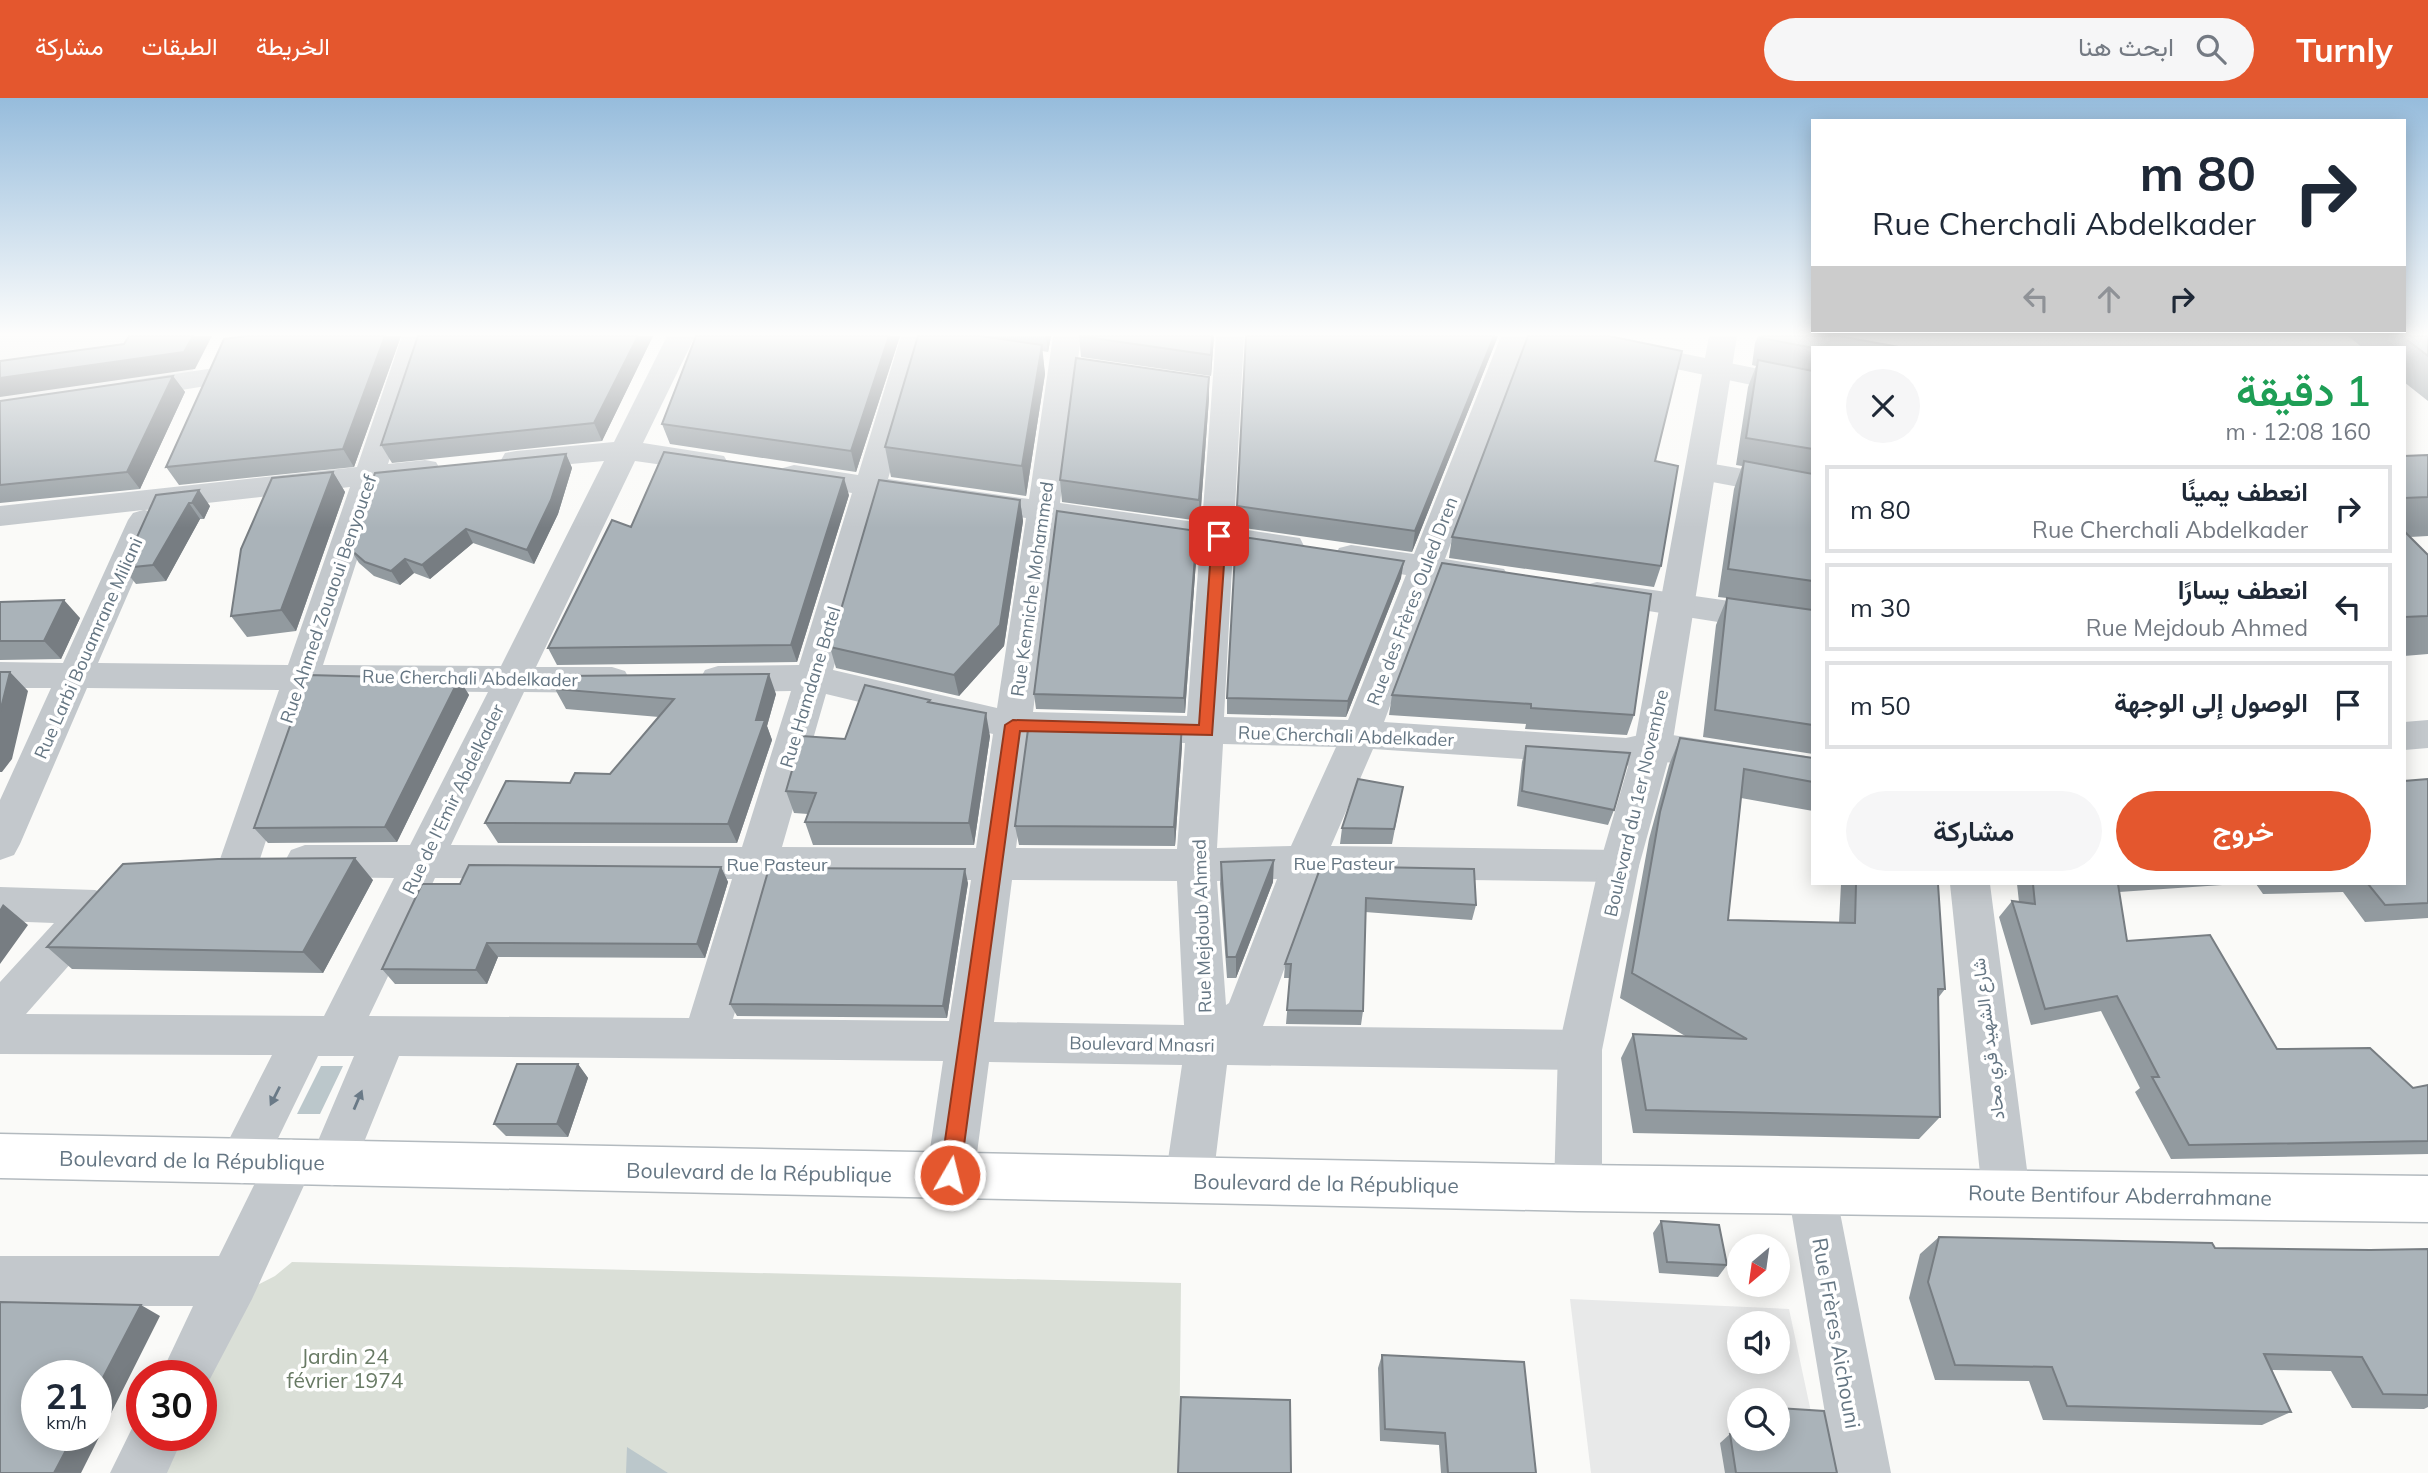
<!DOCTYPE html>
<html lang="ar">
<head>
<meta charset="utf-8">
<style>
  body { margin:0; font-family:Mulish,Vazirmatn,sans-serif; background:#f6f6f7; color:#1f2937; direction:rtl; height:100vh; display:flex; flex-direction:column; font-size:26px; white-space:nowrap }
  * { box-sizing:border-box; margin:0 }
  p { font-size:23px; color:#747a83 }
  .icon { flex:none; width:38px; height:38px; fill:none; stroke:currentColor; stroke-width:2; stroke-linecap:round; stroke-linejoin:round }
  .map { position:relative; flex:1; overflow:hidden; direction:ltr }
  .details { position:absolute; left:1811px; top:248px; width:595px; height:539px; display:flex; flex-direction:column; background:#fff; border-radius:0px; box-shadow:0 4px 18px #0003; direction:rtl }
  .details>* { flex:none }
  .hud { position:absolute; left:1811px; top:21px; width:595px; height:214px; border-radius:0px; box-shadow:0 4px 18px #0003; direction:rtl; background:#fff; color:#1f2937; overflow:hidden }
  .needle { width:46px; rotate:209deg }
  .buttons { position:absolute; left:1727px; top:1136px; display:grid; gap:14px }
  .buttons a { display:grid; place-items:center; width:63px; height:63px; border-radius:50%; background:#fff; box-shadow:0 4px 18px #0003; font-size:35px }
  .speed { position:absolute; left:21px; top:1262px; display:flex; gap:14px; font-size:35px; font-weight:700; text-align:center }
  .speed>* { display:grid; place-content:center; width:91px; height:91px; border-radius:50%; background:#fff; box-shadow:0 4px 18px #0003; line-height:1 }
  .speed small { font-size:18px; font-weight:400 }
  .speed .limit { border:10px solid #d22; background:#fff; color:#111 }
  .pin { position:absolute; display:grid; place-items:center; width:60px; height:60px; color:#fff; margin:-30px; border-radius:14px; box-shadow:0 4px 10px #0006 }
  .me { position:absolute; width:77px; margin:-38px; rotate:8deg; stroke-linejoin:round; filter:drop-shadow(0 0 5px #0008) }
  .turn { display:flex; align-items:center; gap:24px; height:147px; padding:0 35px; font-size:32px }
  .turn .icon { width:91px; height:91px; stroke-width:2.5 }
  .turn b { display:block; font-size:49px; line-height:60px }
  .lanes { display:flex; align-items:center; height:66px; padding:0 35px; background:#0003; justify-content:center; gap:35px; direction:ltr }
  .lanes .off { opacity:.35 }
  .round { display:grid; place-items:center; flex:none; width:74px; height:74px; border-radius:37px; background:#f6f6f7 }
  .head { display:flex; align-items:center; justify-content:space-between; height:119px; padding:0 35px }
  h1 { font-size:42px; font-weight:600; line-height:52px; color:#1e9e55 }
  .cta { display:flex; gap:14px; margin-top:auto; padding:14px 35px }
  .cta a { flex:1; height:80px; border-radius:42px; background:#e4572e; color:#fff; font-size:28px; font-weight:600; line-height:80px; text-align:center }
  .cta a+a { background:#f6f6f7; color:#1f2937 }
  ul { padding:0; list-style:none }
  li { display:flex; align-items:center; gap:21px; height:88px; margin:0 14px 10px; padding:0 21px; border:4px solid #e0e1e3; border-radius:0px }
  li div { flex:1 }
  li b { display:block; font-size:26px }
  li em { font-style:normal }
  header { display:flex; align-items:center; gap:42px; box-sizing:border-box; height:98px; padding:0 35px; background:#e4572e; color:#fff }
  header strong { font-size:33px }
  nav { display:flex; gap:38px; margin-inline-start:auto; font-size:24px }
  .search { width:490px; height:63px; background:#f6f6f7; display:flex; align-items:center; gap:18px; box-sizing:border-box; padding:0 24px; border-radius:38px; color:#747a83; font-size:26px }
  .map>svg:first-child { display:block }
</style>
</head>
<body>
<header>
<strong>Turnly</strong>
<div class="search"><svg class="icon" aria-label="search" viewBox="0 0 24 24"><circle cx="10" cy="10" r="6"/><path d="M15 15l6 6"/></svg>ابحث هنا</div>
<nav><a>الخريطة</a><a>الطبقات</a><a>مشاركة</a></nav>
</header>
<div class="map">
<svg width="2428" height="1375" viewBox="0 0 2428 1375">
  <rect width="100%" height="100%" fill="#fafaf8"/>
  <path fill="#e8e9e9" fill-rule="evenodd" d="M0,238H211L192,274L0,305Z
    M1570,1201L1789,1211L1824,1375H1591ZM1740,1225H1778V1264H1740ZM1740,1302H1778V1340H1740Z"/>
  <path fill="#dadfd7" d="M292,1164L1181,1185L1179,1375H151L169,1337H201V1278L238,1197L275,1178Z"/>
  <path fill="#bbc7cb" d="M321,968H343L320,1016H297Z
    M627,1349L668,1375H626Z"/>
  <g fill="none" stroke-linecap="round" stroke-linejoin="round">
    <g stroke="#b3babf" stroke-width="3">
      <path id="secondary" d="M0,1036L1578,1067L2428,1078V1124L1578,1113L0,1080Z"/>
    </g>
    <path fill="#c3c8cc" fill-rule="evenodd" d="M402,238H430L388,366L425,362L436,364L440,371L436,378L382,385L323,567L501,568L604,363L516,371L505,369L501,362L505,355L516,353L614,344L667,238H695L643,345L713,356L724,358L728,365L724,372L713,374L635,363L536,569H612L625,573L630,582L625,591L612,595L524,594L451,747L742,749L791,593L718,594L705,590L700,581L705,572L718,568L799,567L852,395L783,384L779,377L783,370L794,367L858,377L901,238H929L888,381L1029,401L1053,238H1081L1060,405L1202,425L1216,238H1244L1234,430L1300,440L1304,448L1300,456L1288,459L1233,451L1224,619L1348,622L1406,477L1339,466L1335,458L1339,450L1351,447L1414,456L1501,238H1529L1445,461L1504,471L1509,479L1504,487L1492,490L1437,482L1384,624L1626,640L1653,634L1813,659V687L1653,662L1626,668L1373,651L1331,748L1619,752L1633,756L1639,768L1633,780L1619,784L1318,780L1263,928L1580,932L1596,938L1602,952L1596,966L1580,972L1227,967L1213,1082L1206,1098L1189,1105L1172,1098L1165,1082L1182,967L989,964L974,1078L967,1094L950,1101L933,1094L926,1078L943,963L399,958L349,1081L332,1088L315,1081L311,1072L252,1201L201,1298V1278H160L193,1208H0V1158H219L258,1079L242,1086L225,1079L218,1063L272,957L0,956V884L54,825L0,823V789L95,792L110,797L116,809L110,821L26,916L324,918L394,780L305,779L291,774L285,763L291,752L305,747H410L488,594L315,592L259,764L253,775L239,780L225,775L219,764L279,592L87,590L20,746L14,757L0,762V702L51,590H0V564L63,565L128,422L133,415L143,412L0,428V408L357,369ZM350,389L288,567L98,565L160,422L155,415L145,412ZM882,399L1026,420L997,610L833,572ZM1057,425L1200,446L1187,618L1033,614ZM826,596L993,636L976,750L782,749ZM1030,641L1185,645L1177,751L1016,750ZM1223,646L1336,649L1291,748L1217,750ZM435,780L732,781L689,920L369,918ZM773,781L971,782L949,923L733,921ZM1277,781L1229,905L1226,907L1217,783ZM1012,782L1177,783L1184,927L994,924ZM318,958H354L312,1057L308,1048L291,1041L274,1048L267,1063Z
      M1544,238H1597L1813,282V300L1558,246L1548,244Z
      M208,271L218,274L222,280L218,286L127,301L117,298L113,292L117,286L127,283Z
      M1702,364L1813,383V403L1691,380L1687,373L1691,366Z
      M1597,484L1813,515V539L1585,503L1580,495L1585,487Z
      M2428,622V650L2404,652V624Z
      M1950,786H1990L2030,1095L2023,1111L2006,1118L1989,1111L1982,1095Z
      M1812,1071L1829,1078L1836,1094L1891,1375H1835L1788,1094L1795,1078Z
      M142,1316V1337H184L167,1375H110L138,1318Z"/>
    <path fill="#c3c8cc" fill-rule="evenodd" d="M1709,238H1737L1672,648L1639,768L1602,952V1090L1595,1106L1578,1113L1561,1106L1554,1090L1558,952L1599,768L1634,648Z"/>
    <use href="#secondary" fill="#fff" fill-rule="evenodd"/>
  </g>
  <path fill="#929a9f" d="M246,238H401L354,369L179,387L166,369Z
    M418,238H653L602,343L392,365L381,347Z
    M696,238H900L856,374L670,346L662,326Z
    M918,238H1051L1048,254L1042,253L1045,276L1026,398L891,379L885,349Z
    M1079,238H1214L1211,278L1081,259Z
    M1246,238H1498L1412,454L1237,429Z
    M1758,238H1839L1813,250V656L1703,639L1716,527L1727,500L1718,499L1734,391L1742,368L1736,367L1748,289L1756,268L1752,267L1755,245Z
    M2348,238H2428V303L2404,284V250H2363Z
    M173,278L185,294L140,391L0,405V303Z
    M1209,279V300L1200,423L1062,404L1060,382Z
    M566,356L572,370L558,416L534,466L473,445L430,481L414,475L400,487L374,478L359,465L350,451Z
    M2428,357V438L2410,439L2428,457V556L2404,558V358Z
    M1655,363L1661,468L1654,489L1449,460L1452,439Z
    M333,374L345,394L296,533L247,539L231,518Z
    M156,397L210,408L204,421H200L166,483L136,486L123,470Z
    M849,397L797,564L557,567L548,550Z
    M1020,402L1023,423L1004,548L959,598L836,570L830,549Z
    M1197,433V449L1185,615L1036,611L1034,596Z
    M1442,465L1634,617L1627,637L1525,631L1526,626L1389,617L1392,597Z
    M1401,480L1346,619L1227,616V600Z
    M0,504L80,520L61,561L0,562Z
    M459,581L469,597L397,744L268,745L254,730Z
    M555,591L776,596L767,628L772,642L737,745H498L485,725L570,685L610,676L659,619L566,611Z
    M930,605L990,638L974,747H813L805,724L808,716L794,715L786,693L845,641Z
    M1680,640L1813,660V713L1741,700L1728,822L1839,825L1841,786H1938L1945,891L1938,900L1940,1019L1919,1041L1633,1035L1621,960L1633,936L1687,939L1620,900L1649,741L1669,667Z
    M1182,648L1175,748L1019,747L1015,728Z
    M1526,648L1614,712L1608,727L1517,708L1522,664Z
    M2428,681V820L2365,824L2343,794L2263,796L2256,786H2404Z
    M1403,689L1392,746H1340L1342,730Z
    M1221,764L1273,784L1236,880H1227L1220,786Z
    M1321,768L1476,807L1472,822L1365,814L1363,913L1361,927L1286,926L1290,880H1284L1285,866Z
    M721,769L728,784L705,860L498,859L487,886H395L382,871L460,786Z
    M373,782L323,875L72,871L47,849Z
    M968,785L947,920L737,918L730,906Z
    M2017,786H2237L2119,794L2127,843L2277,951L2413,990L2428,987V1056L2171,1061L2135,994L2140,990L2101,913L2031,927L1999,819L2012,803L2019,804Z
    M578,966L588,980L568,1039L506,1038L494,1026Z
    M1661,1123L1727,1167L1718,1179L1659,1175L1653,1135Z
    M1939,1139L2215,1150L2370,1152L2428,1151V1309L2424,1311L2352,1310L2331,1273L2272,1272L2291,1314L2262,1327L2043,1322L2029,1283L1935,1282L1909,1200L1920,1156Z
    M1382,1257L1536,1375H1441L1439,1347L1380,1343L1378,1270Z
    M1730,1336L1778,1340L1837,1375H1725L1720,1345Z"/>
  <path fill="#777d82" d="M193,238H212L195,271L0,299V280Z
    M385,238H401L354,369L343,351Z
    M638,238H653L602,343L594,325Z
    M889,238H900L856,374L851,353Z
    M1046,238H1051L1048,254Z
    M1212,238H1214L1211,278V257Z
    M1494,238H1498L1412,454L1415,433Z
    M1042,247L1045,276L1026,398L1022,368Z
    M173,278L185,294L140,391L127,374Z
    M1209,279V300L1200,423L1199,402Z
    M566,356L572,370L558,416L534,466L527,452Z
    M333,374L345,394L296,533L281,512Z
    M844,380L849,397L797,564L791,547Z
    M199,392L210,408L204,421L192,405Z
    M1020,402L1023,423L1004,548L959,598L954,577Z
    M189,405L200,421L166,483L153,467Z
    M466,431L473,445L430,481L422,467Z
    M1197,433V449L1185,615L1184,600Z
    M405,461L414,475L400,487L391,473Z
    M1404,463L1401,480L1346,619L1348,603Z
    M64,502L80,520L61,561L44,543Z
    M10,574L28,593L12,661L2,674H0V614Z
    M769,576L776,596L767,628L772,642L737,745L728,726Z
    M459,581L469,597L397,744L385,729Z
    M986,615L990,638L974,747L969,725Z
    M1182,628V648L1175,748L1174,729Z
    M355,760L373,782L323,875L303,854Z
    M1274,762L1273,784L1236,880V859Z
    M721,769L728,784L705,860L697,846Z
    M965,771L968,785L947,920L943,908Z
    M3,806L28,827L0,866V811Z
    M487,845L498,859L487,886L476,872Z
    M578,966L588,980L568,1039L557,1026Z
    M141,1207L160,1218L81,1375H54L74,1337H96V1293Z"/>
  <path fill="#aab3b9" stroke="#777d82" stroke-width="2" d="M129,238H193L184,254L0,280V263L124,246Z
    M246,238H385L343,351L166,369L224,241Z
    M418,238H638L594,325L381,347Z
    M696,238H889L851,353L662,326Z
    M918,238H981L1042,247L1022,368L885,349Z
    M1079,238H1212L1211,257Z
    M1246,238H1494L1415,433L1237,408Z
    M1528,238H1609L1682,253L1655,363L1678,368L1661,468L1452,439Z
    M1762,238H1839L1904,250H1814L1761,240Z
    M2402,238H2428V258Z
    M1076,260L1209,279L1199,402L1060,382Z
    M1758,262L1813,273V351L1746,340Z
    M173,278L127,374L0,387V303Z
    M664,354L844,380L791,547L548,550L612,422L631,429Z
    M566,356L551,402L527,452L466,431L422,467L405,461L391,473L365,464L350,451L375,375Z
    M2428,357V399L2404,400V358Z
    M1744,363L1813,376V483L1728,471Z
    M333,374L281,512L231,518L241,451L272,380Z
    M879,382L1020,402L1000,527L954,577L830,549Z
    M199,392L192,405H189L153,467L123,470L156,397Z
    M1057,413L1197,433L1184,600L1034,596Z
    M2404,433L2428,457V518L2404,519Z
    M1236,438L1404,463L1348,603L1227,600Z
    M1442,465L1651,496L1634,617L1531,610V606L1392,597Z
    M1727,500L1813,512V627L1715,612Z
    M64,502L44,543H0V504Z
    M0,574H10L0,614Z
    M769,576L756,622H765L728,726L485,725L506,683L570,685L575,675L610,676L674,601L555,591L563,578Z
    M308,577L459,581L385,729L254,730Z
    M865,587L930,602L928,604L986,615L969,725L805,724L816,695L786,693L802,638L845,641Z
    M1029,624L1182,628L1174,729L1015,728Z
    M1680,640L1813,660V684L1744,671L1728,822L1855,825L1856,786H1938L1945,891H1938L1940,1019L1646,1012L1633,936L1747,941L1632,875L1660,714Z
    M1526,648L1630,655L1614,712L1522,693Z
    M1358,681L1403,689L1394,731L1342,730Z
    M2428,681V805L2385,807L2368,786H2404V683Z
    M355,760L303,854L47,849L123,766L218,761Z
    M1274,762L1236,859H1227L1221,764Z
    M469,767L721,769L697,846L487,845L476,872L382,871L422,786H460Z
    M1321,768L1474,771L1476,807L1366,800L1363,913L1287,912L1291,866H1285Z
    M769,770L965,771L943,908L730,906Z
    M2033,786H2118L2127,843L2210,837L2277,951L2370,950L2413,990L2428,987V1043L2189,1047L2152,979H2159L2117,898L2045,911L2012,803L2035,806Z
    M517,966H578L557,1026H494Z
    M1661,1123L1719,1127L1727,1167L1667,1164Z
    M1939,1139L2212,1145L2215,1150L2370,1152L2428,1151V1297L2383,1296L2362,1259L2264,1256L2291,1314L2067,1308L2052,1269L1955,1267L1928,1184Z
    M0,1204L141,1207L96,1293V1278H37V1337H74L54,1375H0Z
    M1382,1257L1524,1264L1536,1375H1448L1445,1335L1385,1331Z
    M1181,1299L1290,1302L1291,1375H1178Z
    M1778,1310L1824,1313L1837,1375H1736L1730,1336L1740,1337V1340H1778Z"/>
  <defs><path id="oneway-solid" d="M-6-.8H1V-3.2L6.5 0L1 3.2V.8H-6Z" transform="scale(1.75)"/></defs>
  <g fill="#6a7a87">
    <use href="#oneway-solid" transform="translate(275 998) rotate(117)"/>
    <use href="#oneway-solid" transform="translate(358 1002) rotate(-67)"/>
  </g>
  <linearGradient id="sky" x2="0" y2="1"><stop stop-color="#96bcdc"/><stop offset="0.55" stop-color="#fdfdfc"/><stop offset="1" stop-color="#fdfdfc" stop-opacity="0"/></linearGradient>
  <rect width="2428" height="430" fill="url(#sky)"/>
  <path fill="#e4572e" stroke="#94391e" stroke-width="2" d="M1219,433L1226,438L1212,637L1020,633L960,1077L957,1084L950,1087L943,1084L940,1077L1005,627L1013,622L1199,627L1212,438Z"/>
  <g text-anchor="middle" dominant-baseline="central" stroke-width="7" stroke-linejoin="round" paint-order="stroke">
    <g font-size="18" fill="#657683" stroke="#fff">
      <text transform="translate(1032 491) rotate(-82)">Rue Kenniche Mohammed</text>
      <text transform="translate(328 501) rotate(-71)">Rue Ahmed Zouaoui Benyoucef</text>
      <text transform="translate(1412 503) rotate(-69)">Rue des Frères Ouled Dren</text>
      <text transform="translate(88 550) rotate(-66)">Rue Larbi Bouamrane Miliani</text>
      <text transform="translate(470 580) rotate(1)">Rue Cherchali Abdelkader</text>
      <text transform="translate(810 589) rotate(-73)">Rue Hamdane Batel</text>
      <text transform="translate(1346 638) rotate(2)">Rue Cherchali Abdelkader</text>
      <text transform="translate(453 701) rotate(-64)">Rue de l'Emir Abdelkader</text>
      <text transform="translate(1636 705) rotate(-77)">Boulevard du 1er Novembre</text>
      <text x="1344" y="765">Rue Pasteur</text>
      <text x="777" y="766">Rue Pasteur</text>
      <text transform="translate(1202 828) rotate(-92)">Rue Mejdoub Ahmed</text>
      <text transform="translate(1988 941) rotate(-97)">شارع الشهيد قري محاد</text>
      <text transform="translate(1142 946) rotate(1)">Boulevard Mnasri</text>
    </g>
    <g font-size="21" fill="#657683" stroke="#fff">
      <text transform="translate(192 1062) rotate(1)">Boulevard de la République</text>
      <text transform="translate(759 1074) rotate(1)">Boulevard de la République</text>
      <text transform="translate(1326 1085) rotate(1)">Boulevard de la République</text>
      <text transform="translate(2120 1097) rotate(1)">Route Bentifour Abderrahmane</text>
      <text transform="translate(1837 1235) rotate(80)">Rue Frères Aichouni</text>
    </g>
    <g font-size="21" fill="#687a64" stroke="#fff">
      <text x="345" y="1258">Jardin 24<tspan x="345" dy="24">février 1974</tspan></text>
    </g>
  </g>
</svg>
<div class="buttons">
<a><svg class="needle" viewBox="-14 -14 28 28"><path d="M0-13l5 13h-10z" fill="#e53935"/><path d="M0 13l5-13h-10z" fill="#747a83"/></svg></a>
<a><svg class="icon" aria-label="sound" viewBox="0 0 24 24"><path d="M4 9h4l5-4v14l-5-4H4zM17 9q2 3 0 6"/></svg></a>
<a><svg class="icon" aria-label="search" viewBox="0 0 24 24"><circle cx="10" cy="10" r="6"/><path d="M15 15l6 6"/></svg></a>
</div>
<div class="speed"><div>21<small>km/h</small></div><div class="limit">30</div></div>
<div class="pin" style="left:1219px;top:438px;background:#d93025"><svg class="icon" aria-label="arrive" viewBox="0 0 24 24"><path d="M6 21V4h12l-3 4 3 4H6"/></svg></div>
<svg class="me" style="left:950px;top:1077px" viewBox="-20 -20 40 40"><circle r="17" fill="#e4572e" stroke="#fff" stroke-width="3"/><path d="M0-11L8 9 0 5-8 9z" fill="#fff"/></svg>
<div class="hud">
<div class="turn"><svg class="icon" aria-label="right" viewBox="0 0 24 24"><path d="M7 20v-9h11M14 6l5 5-5 5"/></svg><div><b>80 m</b>Rue Cherchali Abdelkader</div></div>
<div class="lanes"><svg class="icon off" aria-label="left" viewBox="0 0 24 24"><path d="M17 20v-9H6M10 6l-5 5 5 5"/></svg><svg class="icon off" aria-label="ahead" viewBox="0 0 24 24"><path d="M12 20V5M6 11l6-6 6 6"/></svg><svg class="icon" aria-label="right" viewBox="0 0 24 24"><path d="M7 20v-9h11M14 6l5 5-5 5"/></svg></div>
</div>
<section class="details">
<div class="head"><div><h1>1 دقيقة</h1><p>160 m · 12:08</p></div><a class="round"><svg class="icon" aria-label="close" viewBox="0 0 24 24"><path d="M6 6l12 12M18 6L6 18"/></svg></a></div>
<ul>
<li><svg class="icon" aria-label="right" viewBox="0 0 24 24"><path d="M7 20v-9h11M14 6l5 5-5 5"/></svg><div><b>انعطف يمينًا</b><p>Rue Cherchali Abdelkader</p></div><em>80 m</em></li>
<li><svg class="icon" aria-label="left" viewBox="0 0 24 24"><path d="M17 20v-9H6M10 6l-5 5 5 5"/></svg><div><b>انعطف يسارًا</b><p>Rue Mejdoub Ahmed</p></div><em>30 m</em></li>
<li><svg class="icon" aria-label="arrive" viewBox="0 0 24 24"><path d="M6 21V4h12l-3 4 3 4H6"/></svg><div><b>الوصول إلى الوجهة</b></div><em>50 m</em></li>
</ul>
<div class="cta"><a>خروج</a><a>مشاركة</a></div>
</section>
</div>
</body>
</html>
